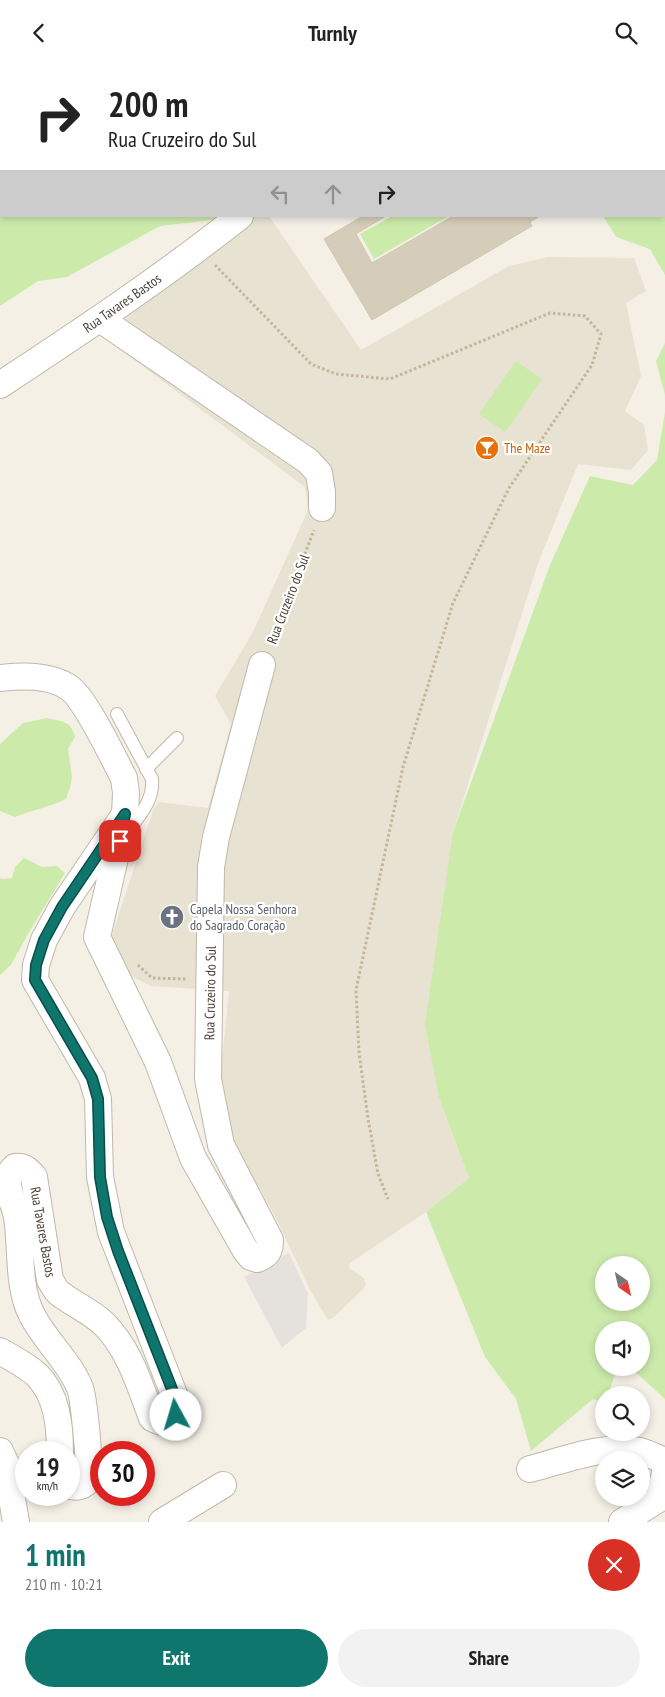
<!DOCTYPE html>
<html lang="en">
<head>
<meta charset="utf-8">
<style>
  body { margin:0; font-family:"PT Sans Narrow",sans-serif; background:#f2f2f2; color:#222; height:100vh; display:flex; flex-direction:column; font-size:19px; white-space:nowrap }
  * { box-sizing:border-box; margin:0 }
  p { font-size:16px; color:#767676 }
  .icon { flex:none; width:28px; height:28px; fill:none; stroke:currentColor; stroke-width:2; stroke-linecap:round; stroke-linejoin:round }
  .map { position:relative; height:1457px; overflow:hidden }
  .drawer { display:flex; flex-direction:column; background:#fff; flex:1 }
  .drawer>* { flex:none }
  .hud { position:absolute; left:0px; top:0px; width:665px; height:152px; box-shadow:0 2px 8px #0003; background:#fff; color:#222; overflow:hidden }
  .needle { width:32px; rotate:146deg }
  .controls { position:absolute; left:595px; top:1191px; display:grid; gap:10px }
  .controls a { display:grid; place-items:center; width:55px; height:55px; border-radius:50%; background:#fff; box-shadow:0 2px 8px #0003; font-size:25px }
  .speed { position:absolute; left:15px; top:1376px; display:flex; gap:10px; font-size:25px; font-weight:700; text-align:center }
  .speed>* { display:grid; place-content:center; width:65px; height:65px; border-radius:50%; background:#fff; box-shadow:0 2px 8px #0003; line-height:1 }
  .speed small { font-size:12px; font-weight:400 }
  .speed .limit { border:8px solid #d22; background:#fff; color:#111 }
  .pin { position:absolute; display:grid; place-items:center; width:42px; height:42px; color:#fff; margin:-21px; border-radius:10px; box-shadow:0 2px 8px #0006 }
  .me { position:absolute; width:55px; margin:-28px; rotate:354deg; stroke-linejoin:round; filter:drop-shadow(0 0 4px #0008) }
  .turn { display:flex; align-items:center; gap:18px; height:105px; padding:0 25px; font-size:22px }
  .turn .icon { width:65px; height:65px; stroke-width:2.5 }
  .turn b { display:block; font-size:35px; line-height:42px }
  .lanes { display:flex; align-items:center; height:48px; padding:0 25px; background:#0003; justify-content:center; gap:25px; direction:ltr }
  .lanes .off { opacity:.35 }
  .round { display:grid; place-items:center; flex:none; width:52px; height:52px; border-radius:26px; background:#f2f2f2 }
  .overview { display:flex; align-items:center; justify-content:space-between; height:85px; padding:0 25px }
  h1 { font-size:30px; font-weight:700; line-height:38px; color:#0f766e }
  .primary-button { display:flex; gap:10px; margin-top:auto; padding:10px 25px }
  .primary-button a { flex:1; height:58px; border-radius:30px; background:#0f766e; color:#fff; font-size:20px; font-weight:700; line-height:58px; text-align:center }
  .primary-button a+a { background:#f2f2f2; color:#222 }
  header { display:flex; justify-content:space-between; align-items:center; height:65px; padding:0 25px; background:#fff; font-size:22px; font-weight:700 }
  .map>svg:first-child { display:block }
</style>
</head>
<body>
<header><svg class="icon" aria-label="back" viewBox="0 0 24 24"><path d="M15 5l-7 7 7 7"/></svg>Turnly<svg class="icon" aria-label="search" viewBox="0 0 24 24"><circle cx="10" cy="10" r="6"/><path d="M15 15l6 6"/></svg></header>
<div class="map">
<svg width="665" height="1457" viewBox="0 0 665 1457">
  <rect width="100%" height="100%" fill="#f4f0e6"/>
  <path fill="#e8e2d3" d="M248,151H269L361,285L509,201L548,192L634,193L646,226L626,238L641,311L625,346L644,360L648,385L631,405L578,399L537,501L453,767L439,1033L469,1113L426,1147L350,1198L349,1203L364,1213L366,1221L334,1252L328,1255L310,1225L275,1151L241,1091L226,1059L220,1015L229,926L151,921L123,907L109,879L154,743L159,737L208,743L231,659L215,631L253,567L308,445L305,422L78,253Z"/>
  <path fill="#ccebab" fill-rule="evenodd" d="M25,0H469L467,1H23Z
    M520,0H665V210L650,184L616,172L603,151H664V1H520Z
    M0,76H1V151H225L221,154L160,161L67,212L38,216L0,241Z
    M392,151H449L374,194L360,169Z
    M665,278V330L656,296Z
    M516,296L542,314L505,367L479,349Z
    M665,347V1334L631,1303L641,1302V1265H604V1302L617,1303L608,1330H604V1338L593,1334L531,1386L516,1334L485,1292L426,1147L469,1113L439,1033L425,959L453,767L550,500L590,411L633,420L657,395ZM604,1200H641V1238H604Z
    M47,653C62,657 71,655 75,672L68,684L72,712L70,723L66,734C50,742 32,745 15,752L0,746V679L23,658Z
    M24,793L42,802L57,801L65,808L28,869L11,900L0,910V813L2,814L12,813L15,802Z"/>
  <path fill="#e5e2de" d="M289,1188L308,1229L306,1263L282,1283L244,1212Z"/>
  <path fill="#d6ccba" stroke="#d2c5ad" d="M363,151H386L356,169L372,198L453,151H527L532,161L372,255L324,174Z
    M527,151H540L530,157Z"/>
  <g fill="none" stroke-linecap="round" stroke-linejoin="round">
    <g stroke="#c0b8a8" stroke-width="14">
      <path id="service" d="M117,649L152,714C154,735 140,750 128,766
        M146,704L177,673"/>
    </g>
    <g stroke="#c0b8a8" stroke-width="28">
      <path id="minor" d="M484,1L486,0
        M100,254L308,396L319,408L322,427V443
        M0,320C82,266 163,212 240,151
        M0,613C22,611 48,609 68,622C85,632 113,693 124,713L126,728L125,749L97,872L158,997L193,1093L246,1186L251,1192L257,1194C268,1190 270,1186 270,1175L221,1080L208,1014L211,802L216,772L262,600
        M0,1286C12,1293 26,1300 37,1310C57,1330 60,1360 60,1388
        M0,1386L6,1399L16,1457
        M530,1404C565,1395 603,1379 640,1386C648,1388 657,1393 665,1396
        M69,1420C75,1423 85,1422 88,1414C91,1405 84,1334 80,1323C69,1296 45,1276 32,1250C17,1222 22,1183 17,1152C15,1140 7,1128 8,1115C8,1110 11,1106 15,1102C24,1101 28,1105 34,1112L50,1215C53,1219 55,1225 59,1228C73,1239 90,1246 103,1258C129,1283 140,1321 152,1353C170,1363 175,1355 177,1337L111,1167L100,1112L98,1034L92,1013L35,915L36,900L44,875L62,842L125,749
        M162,1457L223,1420
        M622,1457L657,1435L660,1429L665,1408"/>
    </g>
    <path stroke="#c3b598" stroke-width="3" stroke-dasharray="2.5 2.5" stroke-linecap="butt" d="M537,1L539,0
      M215,200L311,299L336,309L390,314L550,248L585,251L601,269L592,300L509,423L453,538L403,702L356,925L359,988L368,1053L378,1109L388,1134
      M271,578L314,465
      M138,900L152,913L187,914"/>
    <use href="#service" stroke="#fff" stroke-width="12"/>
    <use href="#minor" stroke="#fff" stroke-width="26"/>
  </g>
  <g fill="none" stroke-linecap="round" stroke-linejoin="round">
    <g stroke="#0a4d48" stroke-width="12">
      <path id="route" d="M120,776L125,749L62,842L44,875L36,900L35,915L92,1013L98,1034L100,1112L107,1152L118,1186L177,1337L176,1350"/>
    </g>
    <use href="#route" stroke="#0f766e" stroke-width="9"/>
  </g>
  <defs>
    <g id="bar-disc" transform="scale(1.25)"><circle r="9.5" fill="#e8710a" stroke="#fff"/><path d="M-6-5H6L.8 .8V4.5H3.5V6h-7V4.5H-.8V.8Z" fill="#fff"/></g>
    <g id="church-disc" transform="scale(1.25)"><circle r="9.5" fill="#6b7280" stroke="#fff"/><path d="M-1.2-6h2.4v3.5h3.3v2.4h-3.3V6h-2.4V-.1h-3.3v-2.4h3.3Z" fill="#fff"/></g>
  </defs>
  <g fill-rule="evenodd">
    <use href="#bar-disc" x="487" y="383"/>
    <use href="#church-disc" x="172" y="852"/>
  </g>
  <g text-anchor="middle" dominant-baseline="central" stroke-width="4.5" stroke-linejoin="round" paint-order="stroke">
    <g font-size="14" fill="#474034" stroke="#fff">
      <text transform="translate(122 238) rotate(-35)">Rua Tavares Bastos</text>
      <text transform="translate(288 534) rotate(-69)">Rua Cruzeiro do Sul</text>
      <text transform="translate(210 928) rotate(-89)">Rua Cruzeiro do Sul</text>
      <text transform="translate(43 1167) rotate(80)">Rua Tavares Bastos</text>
    </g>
    <g font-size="14" fill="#c56008" stroke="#fff" text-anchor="start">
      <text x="504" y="383">The Maze</text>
    </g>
    <g font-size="14" fill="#5b616d" stroke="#fff" text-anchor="start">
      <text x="190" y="844">Capela Nossa Senhora<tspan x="190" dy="16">do Sagrado Coração</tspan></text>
    </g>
  </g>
</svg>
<div class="controls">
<a><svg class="needle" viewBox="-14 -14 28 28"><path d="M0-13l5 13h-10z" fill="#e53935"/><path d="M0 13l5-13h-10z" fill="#767676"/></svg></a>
<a><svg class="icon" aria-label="sound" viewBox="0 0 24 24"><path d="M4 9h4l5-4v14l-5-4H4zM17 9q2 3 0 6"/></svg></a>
<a><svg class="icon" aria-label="search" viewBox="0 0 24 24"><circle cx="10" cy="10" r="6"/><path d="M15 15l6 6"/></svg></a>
<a><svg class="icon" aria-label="layers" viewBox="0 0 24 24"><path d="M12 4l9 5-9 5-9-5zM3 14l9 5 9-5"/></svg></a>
</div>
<div class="speed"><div>19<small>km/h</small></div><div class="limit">30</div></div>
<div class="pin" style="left:120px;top:776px;background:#d93025"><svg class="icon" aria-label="arrive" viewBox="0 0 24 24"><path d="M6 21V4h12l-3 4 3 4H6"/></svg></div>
<svg class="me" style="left:176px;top:1350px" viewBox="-20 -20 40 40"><circle r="19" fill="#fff"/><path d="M0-13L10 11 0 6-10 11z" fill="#0f766e"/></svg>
<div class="hud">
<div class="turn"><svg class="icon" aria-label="right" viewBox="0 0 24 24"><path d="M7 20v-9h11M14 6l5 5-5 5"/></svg><div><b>200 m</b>Rua Cruzeiro do Sul</div></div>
<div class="lanes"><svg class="icon off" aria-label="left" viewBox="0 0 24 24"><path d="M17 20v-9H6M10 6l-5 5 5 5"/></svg><svg class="icon off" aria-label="ahead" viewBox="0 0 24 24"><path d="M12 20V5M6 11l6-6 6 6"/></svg><svg class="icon" aria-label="right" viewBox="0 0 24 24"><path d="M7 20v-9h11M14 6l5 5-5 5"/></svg></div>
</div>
</div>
<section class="drawer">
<div class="overview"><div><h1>1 min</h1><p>210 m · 10:21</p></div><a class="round" style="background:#d93025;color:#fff"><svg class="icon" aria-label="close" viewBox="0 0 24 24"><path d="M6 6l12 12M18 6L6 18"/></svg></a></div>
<div class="primary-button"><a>Exit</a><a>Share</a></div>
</section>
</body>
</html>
